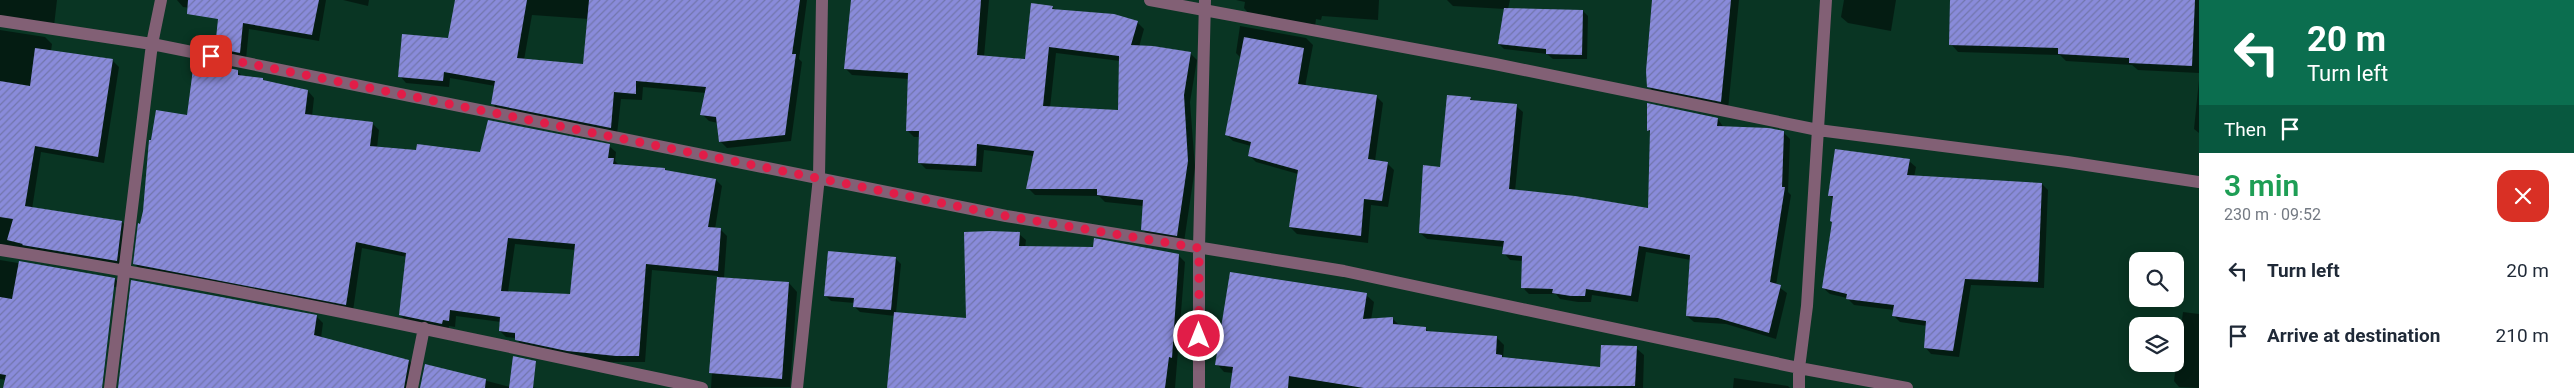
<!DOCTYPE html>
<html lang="en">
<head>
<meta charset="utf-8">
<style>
  body { margin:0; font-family:Roboto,sans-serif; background:#f6f6f7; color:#1f2937; height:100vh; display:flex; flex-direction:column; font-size:19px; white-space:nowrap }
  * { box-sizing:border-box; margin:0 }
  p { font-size:16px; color:#747a83 }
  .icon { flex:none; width:28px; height:28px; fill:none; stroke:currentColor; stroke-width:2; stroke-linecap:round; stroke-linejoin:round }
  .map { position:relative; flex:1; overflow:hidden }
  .sheet { display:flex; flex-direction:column; background:#fff; width:375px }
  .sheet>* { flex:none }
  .top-card { background:#0b6e4f; color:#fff; overflow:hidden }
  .controls { position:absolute; left:2129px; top:252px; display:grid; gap:10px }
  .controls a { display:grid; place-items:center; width:55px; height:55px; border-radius:10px; background:#fff; box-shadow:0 2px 12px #0003; font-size:25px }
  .pin { position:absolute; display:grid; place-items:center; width:42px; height:42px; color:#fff; margin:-21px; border-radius:10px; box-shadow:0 2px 8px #0006 }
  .me { position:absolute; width:55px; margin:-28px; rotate:0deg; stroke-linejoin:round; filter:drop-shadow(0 0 4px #0008) }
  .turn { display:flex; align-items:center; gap:18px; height:105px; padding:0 25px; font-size:22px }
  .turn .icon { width:65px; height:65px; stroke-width:2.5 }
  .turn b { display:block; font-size:35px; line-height:42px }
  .then { display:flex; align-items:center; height:48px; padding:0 25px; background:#0003; gap:10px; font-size:19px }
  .round { display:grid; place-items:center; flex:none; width:52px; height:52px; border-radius:15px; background:#f6f6f7 }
  .overview { display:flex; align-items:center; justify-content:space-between; height:85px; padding:0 25px }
  h1 { font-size:30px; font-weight:600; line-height:38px; color:#1e9e55 }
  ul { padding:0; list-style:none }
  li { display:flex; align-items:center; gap:15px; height:65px; padding:0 25px }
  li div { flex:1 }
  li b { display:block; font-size:19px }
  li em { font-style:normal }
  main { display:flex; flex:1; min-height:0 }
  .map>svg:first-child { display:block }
</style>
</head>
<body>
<main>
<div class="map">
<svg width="2199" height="388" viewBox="0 0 2199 388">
  <defs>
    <pattern id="building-hatch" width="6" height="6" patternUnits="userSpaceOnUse" patternTransform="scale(1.25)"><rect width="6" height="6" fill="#898bda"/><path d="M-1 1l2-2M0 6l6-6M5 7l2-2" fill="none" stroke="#7276ac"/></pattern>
  </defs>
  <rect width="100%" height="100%" fill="#093523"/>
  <path fill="#0007" fill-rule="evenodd" d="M0,0H57L54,26L0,23Z
    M177,0H326L319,41L249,29L246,59L223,55L216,48L220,11L183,7Z
    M343,0H369L368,6Z
    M456,0H807L799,59L802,62L791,141L727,148L720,141L718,123L709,121L702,114L706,93L643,87L642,100L621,99L617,134L499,110L492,104L495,86L450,78L449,87L406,83L400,76L449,40ZM532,15L589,19L584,66L524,60Z
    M852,0H989L984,57L1026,60L1052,7L1056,10L1137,22L1144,29L1139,47L1190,53L1197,60L1190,102L1195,168L1184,242L1149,236L1142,229L1144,206L1105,202L1099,196L1035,195L1028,188L1034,156L984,150L982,172L926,169L919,162L920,137H914L907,130L909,79L852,75L845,68ZM1056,53L1120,61L1119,111L1050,108Z
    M1236,0H1379L1378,20L1322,16L1321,20L1316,19L1315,27L1250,15L1244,8L1245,2Z
    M1447,0H1510L1508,9L1583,11L1588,16L1587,59H1553L1547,54L1504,49L1499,44L1505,9L1453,6Z
    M1653,0H1739L1728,109L1656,94L1648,86Z
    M1844,0H1896L1891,31L1848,23L1841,17Z
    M1952,0H2199V73L2138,70L2132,65L2066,61L2060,55L1958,52L1951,44Z
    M1240,26L1306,38L1313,45L1305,87L1376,96L1383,103L1375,161L1387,163L1394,170L1388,207L1371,205L1368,243L1297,234L1290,227L1298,174L1256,162L1249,155L1251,146L1233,141L1226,134L1241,58L1236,53Z
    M0,30L45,37L52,44L51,51L112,60L119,67L104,163L41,152L32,209L122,222L128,229L124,267L0,252Z
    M237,71L243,77L308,91L314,98L312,116L373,124L379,130L377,148L417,152L481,153L609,146L616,152L615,161L619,165L665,169L667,171L716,180L722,186L715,229L721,230L727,236L724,278L789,283L797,292L790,387L711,388L718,276L652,270L645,362H600L522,346L516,338L506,337L500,331L501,322L456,316L455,327L449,326L448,330L407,322L400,315L407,257L362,248L353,311L141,270L135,264L141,225L188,116L213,73ZM515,244L575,250L571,295L508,292Z
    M2199,80V133L2194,129Z
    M1470,98L1474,102L1516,106L1523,112L1515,191L1649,209L1651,133L1648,130L1718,119L1724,128L1783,132L1790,139L1788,192L1791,195L1776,285L1787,293L1776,339L1726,324L1694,322L1687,316L1691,260L1646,252L1638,302L1592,295L1591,302H1578L1560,299L1556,294H1529L1522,287L1523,261L1510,260L1504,253L1505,247L1427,239L1420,233L1441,168Z
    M1909,161L1916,167L1914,177L2042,184L2048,190L2044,288L1971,285L1959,357L1931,354L1925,347L1927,326L1900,322L1893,315L1894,310L1854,305L1847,298L1830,294L1823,288L1833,223L1831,221L1834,200L1829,195Z
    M1019,234L1026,240L1025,248L1178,255L1185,262L1175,388H889L895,316L860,312L854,306L855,303L831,301L825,295L895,258L901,264L896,313L967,320Z
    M0,260L115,279L121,285V288L100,284L79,388H4L6,380L0,379Z
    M1366,295L1374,302L1371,320L1393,319L1400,326L1426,329L1429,332L1496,337L1504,345L1503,358L1601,369L1636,348L1644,355L1643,388H1231L1233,373L1224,372L1217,364Z
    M2183,312L2199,314V388L2179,387L2174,381Z
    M317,317L323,323L321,338L409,361L415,367L411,388H119Z
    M426,365L510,387L511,384L537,388H422Z
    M1734,378L1788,386L1790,388H1733Z"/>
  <path fill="url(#building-hatch)" fill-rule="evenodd" d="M188,0H319L312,35L243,23L240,53L215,48L218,19L187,14Z
    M455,0H527L517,58L583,64L589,0H800L792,54H796L785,135L719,142L716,117L700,115L706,87L636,81V94L614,92L611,128L491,104L495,81L444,72L443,81L398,77L402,34L448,38Z
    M851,0H981L977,55L1025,59L1031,3L1053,6L1052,9L1114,14L1138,21L1131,45L1153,46L1191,52L1184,95L1188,161L1177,236L1141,230L1143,200L1097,195V189H1026L1034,151L977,144L976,166L918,163L919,131H906L908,73L844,69ZM1049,47L1119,56L1118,110L1043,106Z
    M1652,0H1731L1721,102L1647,87L1646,71Z
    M1950,0H2195L2192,66L2129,63V58L2058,54V48L1949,45Z
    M1504,8L1583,10L1582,55L1546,54V49L1498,44Z
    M1244,37L1304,48L1298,84L1377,95L1368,159L1388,162L1382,201L1364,199L1361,236L1289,227L1298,170L1248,156L1251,142L1225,135Z
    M35,48L113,59L98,157L35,146L25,206L122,221L117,261L22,245L23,244L7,240L13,219L0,217V81L30,86Z
    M213,65L238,70V75L263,78V80L308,90L305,114L373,122L370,146L416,150L417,144L480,152L488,120L610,144L608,158H614L613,164L665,168V170L716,179L708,227L721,228L718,271L646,264L639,356H616L567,351L515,340V333L499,331L500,317L450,310L449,321L443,320L442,324L399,315L406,253L356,242L346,305L133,264L138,223L140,224L143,211L149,140H151L156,110L187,115L193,69L212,72ZM508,238L575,244L570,294L501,291Z
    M1447,95L1471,97L1470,100L1517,104L1509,189L1575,196L1648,208L1650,130L1647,131V103L1718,118L1717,126L1769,128L1784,131L1782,187H1785L1770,282L1781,285L1769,333L1718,318L1686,316L1690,255L1639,246L1631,296L1586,289L1585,296H1571L1552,293L1553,289L1521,288L1522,256L1502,254L1504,241L1419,233L1423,165L1440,167Z
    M1835,149L1910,159L1907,175L2042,183L2038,282L1965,279L1953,351L1924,348L1926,321L1892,316L1894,305L1846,299L1847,294L1822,288L1832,222L1830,221L1833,196H1828Z
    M990,231L1020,232L1019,246L1093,247L1094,238L1179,254L1172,358L1169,357L1165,388H887L894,312L966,318L964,232Z
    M828,251L896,257L891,310L853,307L854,298L824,296Z
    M19,261L115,278L102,388H3L6,375L0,374V297L12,299Z
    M1230,272L1367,293L1363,319L1393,317V324L1426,327V331L1497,336L1496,354L1502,355V357L1600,367L1601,345L1637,346L1635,386L1364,388L1289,376L1288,388H1230L1233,367L1215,365Z
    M717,277L789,282L782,379L709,373Z
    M131,280L317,315L314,335L409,360L404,388H118Z
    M513,356L536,361L533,388H509Z
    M425,364L486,379L485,388H420Z"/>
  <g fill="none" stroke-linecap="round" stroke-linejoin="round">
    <path stroke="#826075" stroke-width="12" d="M1150,0L1495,64L1818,130L2067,162L2199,182
      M0,21L152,44L1006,216L1344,271L1799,368L1907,388
      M0,250C236,287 469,338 702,388
      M110,388L152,44L161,0
      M412,388L424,328
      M797,388L819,177L822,0
      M1199,388V248L1205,0
      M1799,388V368L1807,306L1826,0"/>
  </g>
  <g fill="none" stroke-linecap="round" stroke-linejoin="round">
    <path stroke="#e11d48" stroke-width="9" stroke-dasharray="0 16.2" d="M211,56L1006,216L1199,248V336"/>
  </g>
</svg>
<div class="controls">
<a><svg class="icon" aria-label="search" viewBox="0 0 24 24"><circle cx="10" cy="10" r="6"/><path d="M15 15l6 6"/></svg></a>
<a><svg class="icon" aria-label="layers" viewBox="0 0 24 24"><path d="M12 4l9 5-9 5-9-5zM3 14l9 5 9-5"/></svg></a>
</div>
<div class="pin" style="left:211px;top:56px;background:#d93025"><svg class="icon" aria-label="arrive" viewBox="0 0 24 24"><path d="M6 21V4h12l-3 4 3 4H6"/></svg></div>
<svg class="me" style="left:1199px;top:336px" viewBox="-20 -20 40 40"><circle r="17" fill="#e11d48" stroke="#fff" stroke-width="3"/><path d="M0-11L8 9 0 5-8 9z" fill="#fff"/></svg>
</div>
<section class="sheet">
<div class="top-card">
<div class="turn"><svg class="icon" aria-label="left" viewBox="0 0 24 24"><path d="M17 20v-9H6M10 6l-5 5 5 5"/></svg><div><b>20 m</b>Turn left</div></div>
<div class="then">Then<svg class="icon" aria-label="arrive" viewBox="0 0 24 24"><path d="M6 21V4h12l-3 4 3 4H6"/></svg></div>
</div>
<div class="overview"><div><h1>3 min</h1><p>230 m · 09:52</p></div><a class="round" style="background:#d93025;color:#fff"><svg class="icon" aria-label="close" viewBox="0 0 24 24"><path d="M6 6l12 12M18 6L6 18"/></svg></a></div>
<ul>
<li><svg class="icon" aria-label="left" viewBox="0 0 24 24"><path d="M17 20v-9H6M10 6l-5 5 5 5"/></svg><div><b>Turn left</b></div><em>20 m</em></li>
<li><svg class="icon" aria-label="arrive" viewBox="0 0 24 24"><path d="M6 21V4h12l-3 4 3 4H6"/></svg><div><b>Arrive at destination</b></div><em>210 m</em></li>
</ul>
</section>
</main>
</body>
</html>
